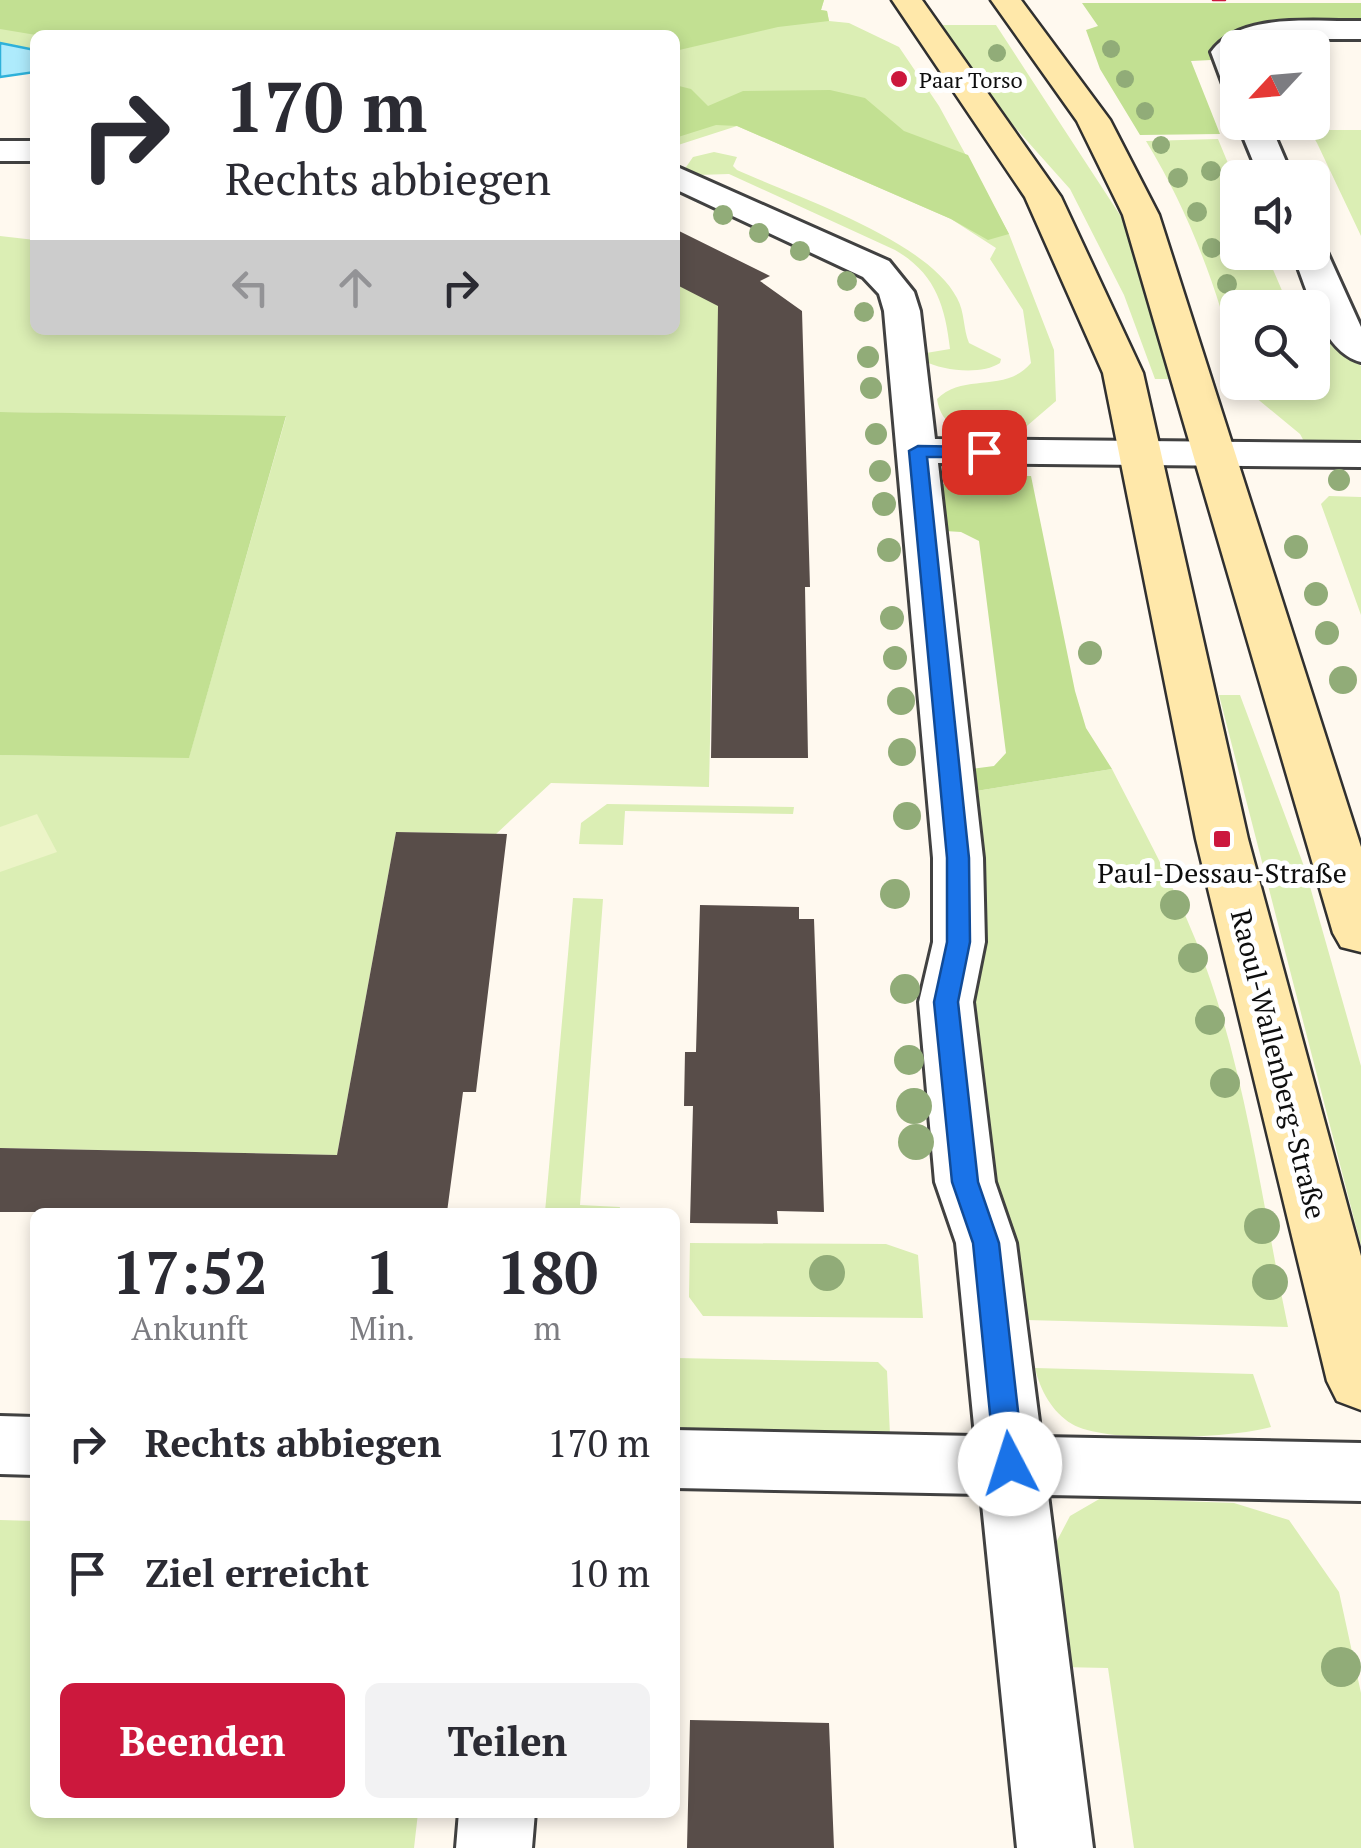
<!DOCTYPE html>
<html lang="de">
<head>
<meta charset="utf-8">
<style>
  body { margin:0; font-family:"PT Serif",serif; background:#f2f2f3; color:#2b2b33; height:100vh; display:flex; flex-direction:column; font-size:38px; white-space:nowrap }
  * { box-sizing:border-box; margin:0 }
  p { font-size:32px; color:#7c7c81 }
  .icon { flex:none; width:55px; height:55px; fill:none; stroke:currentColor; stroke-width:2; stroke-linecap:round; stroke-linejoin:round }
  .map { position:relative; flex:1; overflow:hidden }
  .panel { position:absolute; left:30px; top:1208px; width:650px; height:610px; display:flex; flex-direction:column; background:#fff; border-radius:15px; box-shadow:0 5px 15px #0003 }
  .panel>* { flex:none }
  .banner { position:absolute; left:30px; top:30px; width:650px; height:305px; border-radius:15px; box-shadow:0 5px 15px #0003; background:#fff; color:#2b2b33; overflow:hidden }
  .needle { width:65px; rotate:244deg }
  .buttons { position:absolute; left:1220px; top:30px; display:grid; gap:20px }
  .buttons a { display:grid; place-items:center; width:110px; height:110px; border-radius:15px; background:#fff; box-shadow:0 5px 15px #0003; font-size:50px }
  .pin { position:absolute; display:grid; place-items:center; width:85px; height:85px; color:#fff; margin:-42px; border-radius:20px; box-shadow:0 5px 15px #0006 }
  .me { position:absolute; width:110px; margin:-55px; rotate:355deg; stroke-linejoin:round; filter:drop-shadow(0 0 8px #0008) }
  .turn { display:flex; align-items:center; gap:35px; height:210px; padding:0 30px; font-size:45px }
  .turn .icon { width:130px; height:130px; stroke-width:2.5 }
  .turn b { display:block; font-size:70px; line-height:85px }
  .lanes { display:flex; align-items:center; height:95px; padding:0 30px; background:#0003; justify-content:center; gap:50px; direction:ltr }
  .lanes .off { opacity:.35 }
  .eta { display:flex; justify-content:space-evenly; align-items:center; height:170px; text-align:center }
  .eta b { font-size:60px; font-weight:700; line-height:70px }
  .button { display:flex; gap:20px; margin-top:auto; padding:20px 30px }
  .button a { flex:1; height:115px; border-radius:15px; background:#cc183d; color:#fff; font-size:40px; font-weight:700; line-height:115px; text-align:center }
  .button a+a { background:#f2f2f3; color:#2b2b33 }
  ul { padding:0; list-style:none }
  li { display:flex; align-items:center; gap:30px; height:130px; padding:0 30px }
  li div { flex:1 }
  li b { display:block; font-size:38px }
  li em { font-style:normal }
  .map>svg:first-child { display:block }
</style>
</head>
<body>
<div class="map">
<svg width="1361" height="1848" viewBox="0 0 1361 1848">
  <rect width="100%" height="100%" fill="#fff9ef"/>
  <path fill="#dbeeb4" d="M0,0H824L821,10L827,11L829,21L849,23L899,47L939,106L1009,234L1054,350L1056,401L1021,431C989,431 943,441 937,399C964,372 1005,394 1031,363L1023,310L990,259L996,248L951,219L737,126L675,146V35H35V50L0,43Z
    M942,25H996L1120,215L1136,254L1170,379H1155L1124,295L1070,189L1003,114Z
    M1309,130H1361V236L1317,143Z
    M1218,139L1237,185L1238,252L1266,253L1289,307L1238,308L1237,367C1217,287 1189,212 1146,141Z
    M714,152L737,157L733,166L737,170C797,197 927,240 957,298C965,312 963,329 969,343L1001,359L1000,363C982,375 943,371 924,361L926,353L950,349C945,305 935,273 895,250L729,174L697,175L684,170L693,157Z
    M0,236L35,240V330H675V284L725,305L715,513L709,787L551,783L496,834L396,832L337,1155L0,1148V755L189,757L286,417L0,412Z
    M1313,310H1318L1330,341L1361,366V445H1306L1300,434L1243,387L1242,383L1312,382Z
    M1329,496L1361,497V615L1321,504Z
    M1219,695H1240L1305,869L1361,1066V1246Z
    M1112,769C1141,826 1172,881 1196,941C1245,1063 1261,1199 1288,1327L1026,1320L1013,1242L981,1142L970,1035V792Z
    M607,804L794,807L793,814L625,811L623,845L579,844L581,823Z
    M573,898L603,899L580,1205L620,1207L619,1212H545Z
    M690,1243L886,1244L918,1255L923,1318L703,1316L689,1297Z
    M675,1358L878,1362L887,1371L890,1435L675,1431Z
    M1035,1368L1253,1374L1271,1427C1234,1438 1104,1444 1072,1424C1052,1412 1040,1390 1035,1368Z
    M1101,1498L1234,1503L1289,1520L1339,1592L1361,1693V1848H1134L1108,1668L1060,1667L1050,1554L1070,1516Z
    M0,1520L35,1521V1812L418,1813L414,1848H0Z"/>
  <path fill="#c2e092" d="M0,0H824L821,10L827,11L829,21L778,27L675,51V35H36L0,29Z
    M1082,3H1361V18L1297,19L1300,26C1271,29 1237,28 1213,47L1211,60L1191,61L1220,134L1140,135L1100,69L1086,30L1098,26Z
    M675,85L691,89L708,106L743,91L830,90L865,98L904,131L968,155L1009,234L988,240L951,219L737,126L716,125L675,138Z
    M0,412L286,416L189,758L0,755Z
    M961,475L1031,476L1075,691L1086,728L1112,769L970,792L971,769L994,766L1006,753L979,541L961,532L945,531L940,484H955Z"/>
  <path fill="#ecf4c7" d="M37,814L57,852L0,872V827Z"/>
  <path fill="#aeebfc" stroke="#2eb1da" stroke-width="2.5" d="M0,43L35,50V72L0,77Z"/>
  <path fill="#584d49" d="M675,229L770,276L760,281L802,311L810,587H805L808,758H711L718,306L675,284Z
    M396,832L507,834L476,1092H463L447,1212H0V1148L337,1155Z
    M700,905L799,907V919H814L824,1212L777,1211L778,1224L690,1223L693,1106H684L685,1052H696Z
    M690,1720L829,1723L834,1848H687Z"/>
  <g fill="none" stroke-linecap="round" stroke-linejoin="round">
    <g stroke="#414141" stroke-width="6">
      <path id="minor" d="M1346,21H1361V39H1289L1238,48V97L1227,95L1211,52C1238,14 1305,21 1346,21Z
        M1237,122H1269L1293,178H1260Z
        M0,141H35V161H0Z
        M675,166L889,261L914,292L920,311L935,439L1361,443V467L938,463L983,858L985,942L973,1002L995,1182L1016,1243L1041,1437L1361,1443V1501L1048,1495L1093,1848H1017L981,1494L675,1488V1430L975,1436L956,1243L935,1182L919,1002L933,942V858L884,311L879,294L863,277L675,189Z
        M1312,242L1321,245L1327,252L1361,327V362C1321,352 1307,287 1292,252H1312Z
        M0,1416L35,1417V1475L0,1474Z
        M459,1812H535L532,1848H456Z"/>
    </g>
    <g stroke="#303030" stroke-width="5">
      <path id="secondary" d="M892,0H922L1061,197L1143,373L1248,839L1361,1256V1410L1337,1401L1327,1381L1196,839L1103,373L1025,197Z
        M991,0H1021L1110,120L1159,215L1361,847V952L1341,947L1333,933L1123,215L1077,121Z"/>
    </g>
    <use href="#minor" fill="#fff" fill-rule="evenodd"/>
    <use href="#secondary" fill="#ffe8aa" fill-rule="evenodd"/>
    <path stroke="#cc183d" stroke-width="2.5" d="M1213,0H1225"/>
  </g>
  <g fill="#91ac78">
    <circle cx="1111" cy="49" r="9"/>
    <circle cx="997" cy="53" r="9"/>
    <circle cx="1125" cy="79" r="9"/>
    <circle cx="1145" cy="111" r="9"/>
    <circle cx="1161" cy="145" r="9"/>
    <circle cx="1211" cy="171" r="10"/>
    <circle cx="1178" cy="178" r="10"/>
    <circle cx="1197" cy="212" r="10"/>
    <circle cx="723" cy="215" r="10"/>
    <circle cx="759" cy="233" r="10"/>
    <circle cx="1212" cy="248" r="10"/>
    <circle cx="800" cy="251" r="10"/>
    <circle cx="847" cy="281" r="10"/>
    <circle cx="1227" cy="284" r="10"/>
    <circle cx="864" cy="312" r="10"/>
    <circle cx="868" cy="357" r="11"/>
    <circle cx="871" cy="388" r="11"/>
    <circle cx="876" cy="434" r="11"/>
    <circle cx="880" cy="471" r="11"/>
    <circle cx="1339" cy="480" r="11"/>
    <circle cx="884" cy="504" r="12"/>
    <circle cx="1296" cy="547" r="12"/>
    <circle cx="889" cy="550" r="12"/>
    <circle cx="1316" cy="594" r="12"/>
    <circle cx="892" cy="618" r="12"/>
    <circle cx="1327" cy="633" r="12"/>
    <circle cx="1090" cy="653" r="12"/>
    <circle cx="895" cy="658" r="12"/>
    <circle cx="1343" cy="680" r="14"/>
    <circle cx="901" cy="701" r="14"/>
    <circle cx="902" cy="752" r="14"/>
    <circle cx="907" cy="816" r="14"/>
    <circle cx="895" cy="894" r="15"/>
    <circle cx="1175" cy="905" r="15"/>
    <circle cx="1193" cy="958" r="15"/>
    <circle cx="905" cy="989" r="15"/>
    <circle cx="1210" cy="1020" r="15"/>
    <circle cx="909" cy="1060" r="15"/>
    <circle cx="1225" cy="1083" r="15"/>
    <circle cx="914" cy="1106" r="18"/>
    <circle cx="916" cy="1142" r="18"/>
    <circle cx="1262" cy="1226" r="18"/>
    <circle cx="827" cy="1273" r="18"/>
    <circle cx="1270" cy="1282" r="18"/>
    <circle cx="1341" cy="1667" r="20"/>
  </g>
  <path fill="#1a73e8" stroke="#114b97" stroke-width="2.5" d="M918,446L984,447L993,452L984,457H927L969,858L970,942L958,1002L978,1182L999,1243L1024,1464L1020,1473L1010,1477L1000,1473L995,1464L973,1243L952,1182L934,1002L947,942V858L909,451Z"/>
  <g fill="#cc183d" stroke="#fff" stroke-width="4">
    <circle cx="899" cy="79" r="10"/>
    <rect x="1212" y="829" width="20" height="20" rx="5"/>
  </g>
  <g text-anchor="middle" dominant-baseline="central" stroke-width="10" stroke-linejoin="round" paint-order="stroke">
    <g font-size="22" fill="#0e0e0e" stroke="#fff" text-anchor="start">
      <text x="919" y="79">Paar Torso</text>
    </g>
    <g font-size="28" fill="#0e0e0e" stroke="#fff">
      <text x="1222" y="872">Paul-Dessau-Straße</text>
    </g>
    <g font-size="28" fill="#0e0e0e" stroke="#fff">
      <text transform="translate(1279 1064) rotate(76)">Raoul-Wallenberg-Straße</text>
    </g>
  </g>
</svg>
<div class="buttons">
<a><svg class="needle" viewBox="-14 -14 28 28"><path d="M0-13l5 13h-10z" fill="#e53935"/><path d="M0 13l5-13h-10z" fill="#7c7c81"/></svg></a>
<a><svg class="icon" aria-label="sound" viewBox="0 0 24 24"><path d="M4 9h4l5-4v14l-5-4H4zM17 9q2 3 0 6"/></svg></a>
<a><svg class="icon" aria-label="search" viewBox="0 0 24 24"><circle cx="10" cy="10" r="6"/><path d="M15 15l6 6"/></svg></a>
</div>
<div class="pin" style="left:984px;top:452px;background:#d93025"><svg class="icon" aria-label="arrive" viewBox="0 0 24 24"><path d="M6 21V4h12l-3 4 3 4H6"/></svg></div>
<svg class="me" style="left:1010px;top:1464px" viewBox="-20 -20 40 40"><circle r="19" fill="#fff"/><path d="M0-13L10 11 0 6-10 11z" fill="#1a73e8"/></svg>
<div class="banner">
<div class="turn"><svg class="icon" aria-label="right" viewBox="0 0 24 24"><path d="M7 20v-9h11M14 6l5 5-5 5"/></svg><div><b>170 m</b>Rechts abbiegen</div></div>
<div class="lanes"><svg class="icon off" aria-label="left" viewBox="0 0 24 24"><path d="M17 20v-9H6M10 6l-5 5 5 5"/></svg><svg class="icon off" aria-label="ahead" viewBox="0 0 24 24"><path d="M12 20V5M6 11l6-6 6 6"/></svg><svg class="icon" aria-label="right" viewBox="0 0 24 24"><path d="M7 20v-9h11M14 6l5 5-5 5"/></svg></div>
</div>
<section class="panel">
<div class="eta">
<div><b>17:52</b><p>Ankunft</p></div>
<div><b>1</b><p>Min.</p></div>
<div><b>180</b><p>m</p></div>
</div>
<ul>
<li><svg class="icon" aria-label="right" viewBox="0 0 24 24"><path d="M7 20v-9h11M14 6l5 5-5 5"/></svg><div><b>Rechts abbiegen</b></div><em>170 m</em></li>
<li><svg class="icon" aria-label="arrive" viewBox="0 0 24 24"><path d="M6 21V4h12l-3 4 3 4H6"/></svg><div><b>Ziel erreicht</b></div><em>10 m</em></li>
</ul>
<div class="button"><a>Beenden</a><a>Teilen</a></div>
</section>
</div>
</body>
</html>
